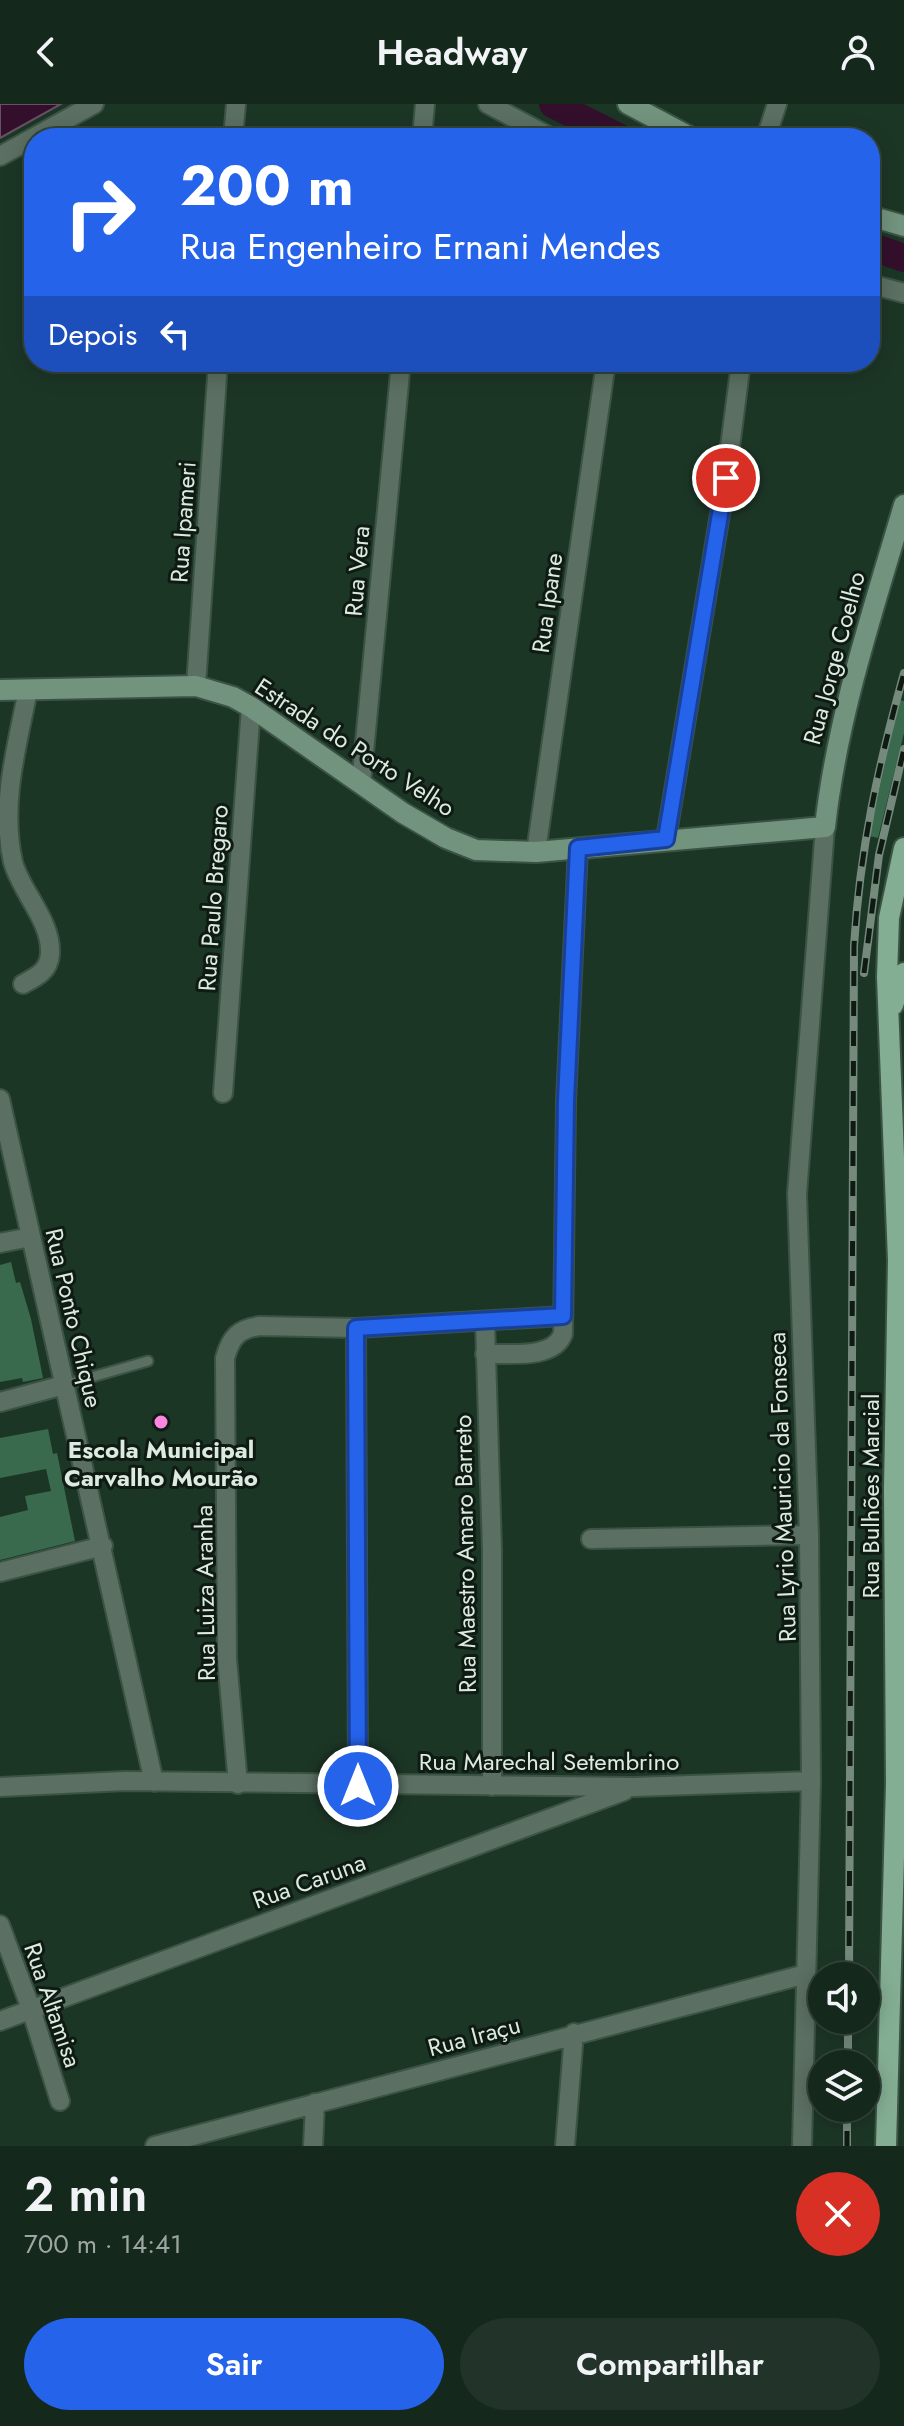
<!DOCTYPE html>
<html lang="pt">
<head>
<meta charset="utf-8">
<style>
  body { margin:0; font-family:Jost,sans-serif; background:#223429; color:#f1f3f6; height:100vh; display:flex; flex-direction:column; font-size:30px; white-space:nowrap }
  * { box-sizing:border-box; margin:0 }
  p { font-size:26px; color:#9da6a3 }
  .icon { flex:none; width:44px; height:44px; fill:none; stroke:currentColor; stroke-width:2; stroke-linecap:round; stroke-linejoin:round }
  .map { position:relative; height:2042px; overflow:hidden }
  .side { display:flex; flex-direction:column; background:#15281c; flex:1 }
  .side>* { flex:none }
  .guide { position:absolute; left:24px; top:24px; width:856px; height:244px; border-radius:32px; box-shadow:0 4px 20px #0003,0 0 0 2px #34443b; background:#2563eb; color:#fff; overflow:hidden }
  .fabs { position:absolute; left:808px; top:1858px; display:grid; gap:16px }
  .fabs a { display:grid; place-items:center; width:72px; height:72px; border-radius:50%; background:#15281c; box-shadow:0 4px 20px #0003,0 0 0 2px #34443b; font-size:40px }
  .pin { position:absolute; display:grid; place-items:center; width:68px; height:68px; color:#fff; margin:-34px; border:4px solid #fff; border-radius:50%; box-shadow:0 2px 8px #0007 }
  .me { position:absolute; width:88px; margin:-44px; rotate:0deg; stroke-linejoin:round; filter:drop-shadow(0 0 6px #0008) }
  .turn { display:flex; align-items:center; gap:28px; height:168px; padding:0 24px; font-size:36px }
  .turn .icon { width:104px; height:104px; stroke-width:2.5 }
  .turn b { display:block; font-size:56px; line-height:68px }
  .then { display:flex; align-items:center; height:76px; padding:0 24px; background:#0003; gap:16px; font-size:30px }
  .round { display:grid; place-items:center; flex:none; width:84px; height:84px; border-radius:42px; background:#223429 }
  .summary { display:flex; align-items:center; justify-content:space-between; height:136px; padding:0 24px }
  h1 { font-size:48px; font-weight:600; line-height:60px }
  .button { display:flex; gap:16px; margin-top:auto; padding:16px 24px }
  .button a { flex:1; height:92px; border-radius:48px; background:#2563eb; color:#fff; font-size:32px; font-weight:600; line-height:92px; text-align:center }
  .button a+a { background:#223429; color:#f1f3f6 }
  header { display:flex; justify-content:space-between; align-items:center; height:104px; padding:0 24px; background:#15281c; font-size:36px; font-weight:600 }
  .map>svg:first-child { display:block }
</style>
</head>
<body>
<header><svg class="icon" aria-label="back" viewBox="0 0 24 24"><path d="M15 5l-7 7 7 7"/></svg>Headway<svg class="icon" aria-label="person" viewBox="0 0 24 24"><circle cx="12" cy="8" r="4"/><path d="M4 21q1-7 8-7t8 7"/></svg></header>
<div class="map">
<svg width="904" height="2042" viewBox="0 0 904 2042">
  <rect width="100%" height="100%" fill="#1c3626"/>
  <path fill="#330f2b" stroke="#655161" stroke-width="2" d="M0,0H61L0,34Z"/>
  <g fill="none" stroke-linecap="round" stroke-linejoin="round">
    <path stroke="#330f2b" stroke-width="28" d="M553,0L620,34
      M870,142L904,154"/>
  </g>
  <path fill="#396a4e" d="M899,596L904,597V629L878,734L869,732Z
    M11,1158L16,1179L20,1178L31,1215L43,1274L23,1278L22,1274L0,1278V1161Z
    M48,1325L53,1350L57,1349L75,1437L0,1456V1413L28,1406L25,1392L51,1387L46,1365L0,1374V1334Z"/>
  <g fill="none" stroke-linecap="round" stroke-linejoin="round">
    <g stroke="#3b5344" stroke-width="13">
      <path id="lane" d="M64,1281L148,1257"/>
    </g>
    <g stroke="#3b5344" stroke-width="22">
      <path id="street" d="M488,0L552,34
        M233,34L236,0
        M422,34L425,0
        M766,34L777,0
        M0,52L94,0
        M870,180L904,189
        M196,582L218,258
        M361,680L401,258
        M666,735L726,374L741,258
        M536,748L606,258
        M23,880C36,873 49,867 50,850C52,817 21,788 13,758C0,700 17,642 28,586
        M223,989L251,603
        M0,995L154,1678
        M0,1139L31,1133
        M485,1218L492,1446V1682
        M356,1224L358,1682
        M485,1250C509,1249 553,1256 563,1230L566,997L578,744
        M0,1298L64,1281
        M591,1435L809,1431
        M0,1468L103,1442
        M238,1680L227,1555L225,1254C231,1233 238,1225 260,1222L356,1224L563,1212
        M0,1683L125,1677L634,1683L811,1677
        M0,1821L31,1905L60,1997
        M0,1917L624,1687
        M155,2042L806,1870
        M313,2042L315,1999
        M565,2042L574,1929
        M802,2042L811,1677L809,1431L797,1090L825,723"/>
    </g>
    <g stroke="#3b5344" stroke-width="24">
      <path id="secondary" d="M628,0L692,34
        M870,112L904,122
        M0,586L196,582L233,593L251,603L403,709L446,734L476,746L536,748L825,723C837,613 873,507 904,401"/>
    </g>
    <g stroke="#3b5344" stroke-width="24">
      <path id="primary" d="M893,901L904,869
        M886,2042L896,1680L894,1385L898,1156L887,873L889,814L904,744"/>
    </g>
    <use href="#lane" stroke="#5b6f62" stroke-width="9"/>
    <use href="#street" stroke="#5b6f62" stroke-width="18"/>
    <use href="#secondary" stroke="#72937e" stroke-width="20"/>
    <use href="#primary" stroke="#84ae93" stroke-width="20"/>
    <g stroke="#758a7c" stroke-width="8">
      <path id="rail" d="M864,869L879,751L904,645
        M849,1872L854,842C860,744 878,663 904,569
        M848,1960V1916
        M847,2042V2004"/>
    </g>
    <use href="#rail" stroke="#0f1a13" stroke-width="5" stroke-dasharray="15" stroke-linecap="butt"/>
  </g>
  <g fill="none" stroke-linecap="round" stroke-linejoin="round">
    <g stroke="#184099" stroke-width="20">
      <path id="route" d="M358,1682L356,1224L563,1212L566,997L578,744L666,735L726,374"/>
    </g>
    <use href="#route" stroke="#2563eb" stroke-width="14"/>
  </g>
  <circle fill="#fd86e1" stroke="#0f1a13" stroke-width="3" cx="161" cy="1318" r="8"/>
  <g text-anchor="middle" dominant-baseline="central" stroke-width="6" stroke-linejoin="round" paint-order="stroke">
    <g font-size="24" fill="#dbebe0" stroke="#0f1a13">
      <text transform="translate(183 418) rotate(-86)">Rua Ipameri</text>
      <text transform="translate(357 467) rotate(-85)">Rua Vera</text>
      <text transform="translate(547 499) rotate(-82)">Rua Ipane</text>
      <text transform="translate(834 554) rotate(-75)">Rua Jorge Coelho</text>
      <text transform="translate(355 643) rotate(33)">Estrada do Porto Velho</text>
      <text transform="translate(213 794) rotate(-86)">Rua Paulo Bregaro</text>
      <text transform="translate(74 1214) rotate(77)">Rua Ponto Chique</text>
      <text transform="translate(782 1383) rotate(-92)">Rua Lyrio Mauricio da Fonseca</text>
      <text transform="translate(870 1392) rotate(-90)">Rua Bulhões Marcial</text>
      <text transform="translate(465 1450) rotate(-91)">Rua Maestro Amaro Barreto</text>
      <text transform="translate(205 1489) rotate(-91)">Rua Luiza Aranha</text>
      <text x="549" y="1657">Rua Marechal Setembrino</text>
      <text transform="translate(309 1777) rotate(-20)">Rua Caruna</text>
      <text transform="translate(53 1901) rotate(71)">Rua Altamisa</text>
      <text transform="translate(474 1932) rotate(-15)">Rua Iraçu</text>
    </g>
    <g font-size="24" font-weight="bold" fill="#dbebe0" stroke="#0f1a13">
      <text x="161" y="1345">Escola Municipal<tspan x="161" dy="28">Carvalho Mourão</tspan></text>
    </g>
  </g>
</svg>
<div class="fabs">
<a><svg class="icon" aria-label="sound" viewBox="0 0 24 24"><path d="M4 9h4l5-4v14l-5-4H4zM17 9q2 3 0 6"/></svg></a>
<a><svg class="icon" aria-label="layers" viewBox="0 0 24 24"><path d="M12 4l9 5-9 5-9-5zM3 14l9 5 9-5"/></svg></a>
</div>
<div class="pin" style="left:726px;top:374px;background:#d93025"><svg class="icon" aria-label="arrive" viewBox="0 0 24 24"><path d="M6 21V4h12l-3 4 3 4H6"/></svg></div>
<svg class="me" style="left:358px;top:1682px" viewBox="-20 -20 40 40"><circle r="17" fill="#2563eb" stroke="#fff" stroke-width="3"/><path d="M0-11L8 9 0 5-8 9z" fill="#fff"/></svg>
<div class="guide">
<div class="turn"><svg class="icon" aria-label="right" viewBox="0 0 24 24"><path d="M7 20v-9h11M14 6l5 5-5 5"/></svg><div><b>200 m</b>Rua Engenheiro Ernani Mendes</div></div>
<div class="then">Depois<svg class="icon" aria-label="left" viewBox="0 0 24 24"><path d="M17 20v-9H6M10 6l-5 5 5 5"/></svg></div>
</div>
</div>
<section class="side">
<div class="summary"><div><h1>2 min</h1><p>700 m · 14:41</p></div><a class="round" style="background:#d93025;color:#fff"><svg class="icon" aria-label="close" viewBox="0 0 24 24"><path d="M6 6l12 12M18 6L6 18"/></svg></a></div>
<div class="button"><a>Sair</a><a>Compartilhar</a></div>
</section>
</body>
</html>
